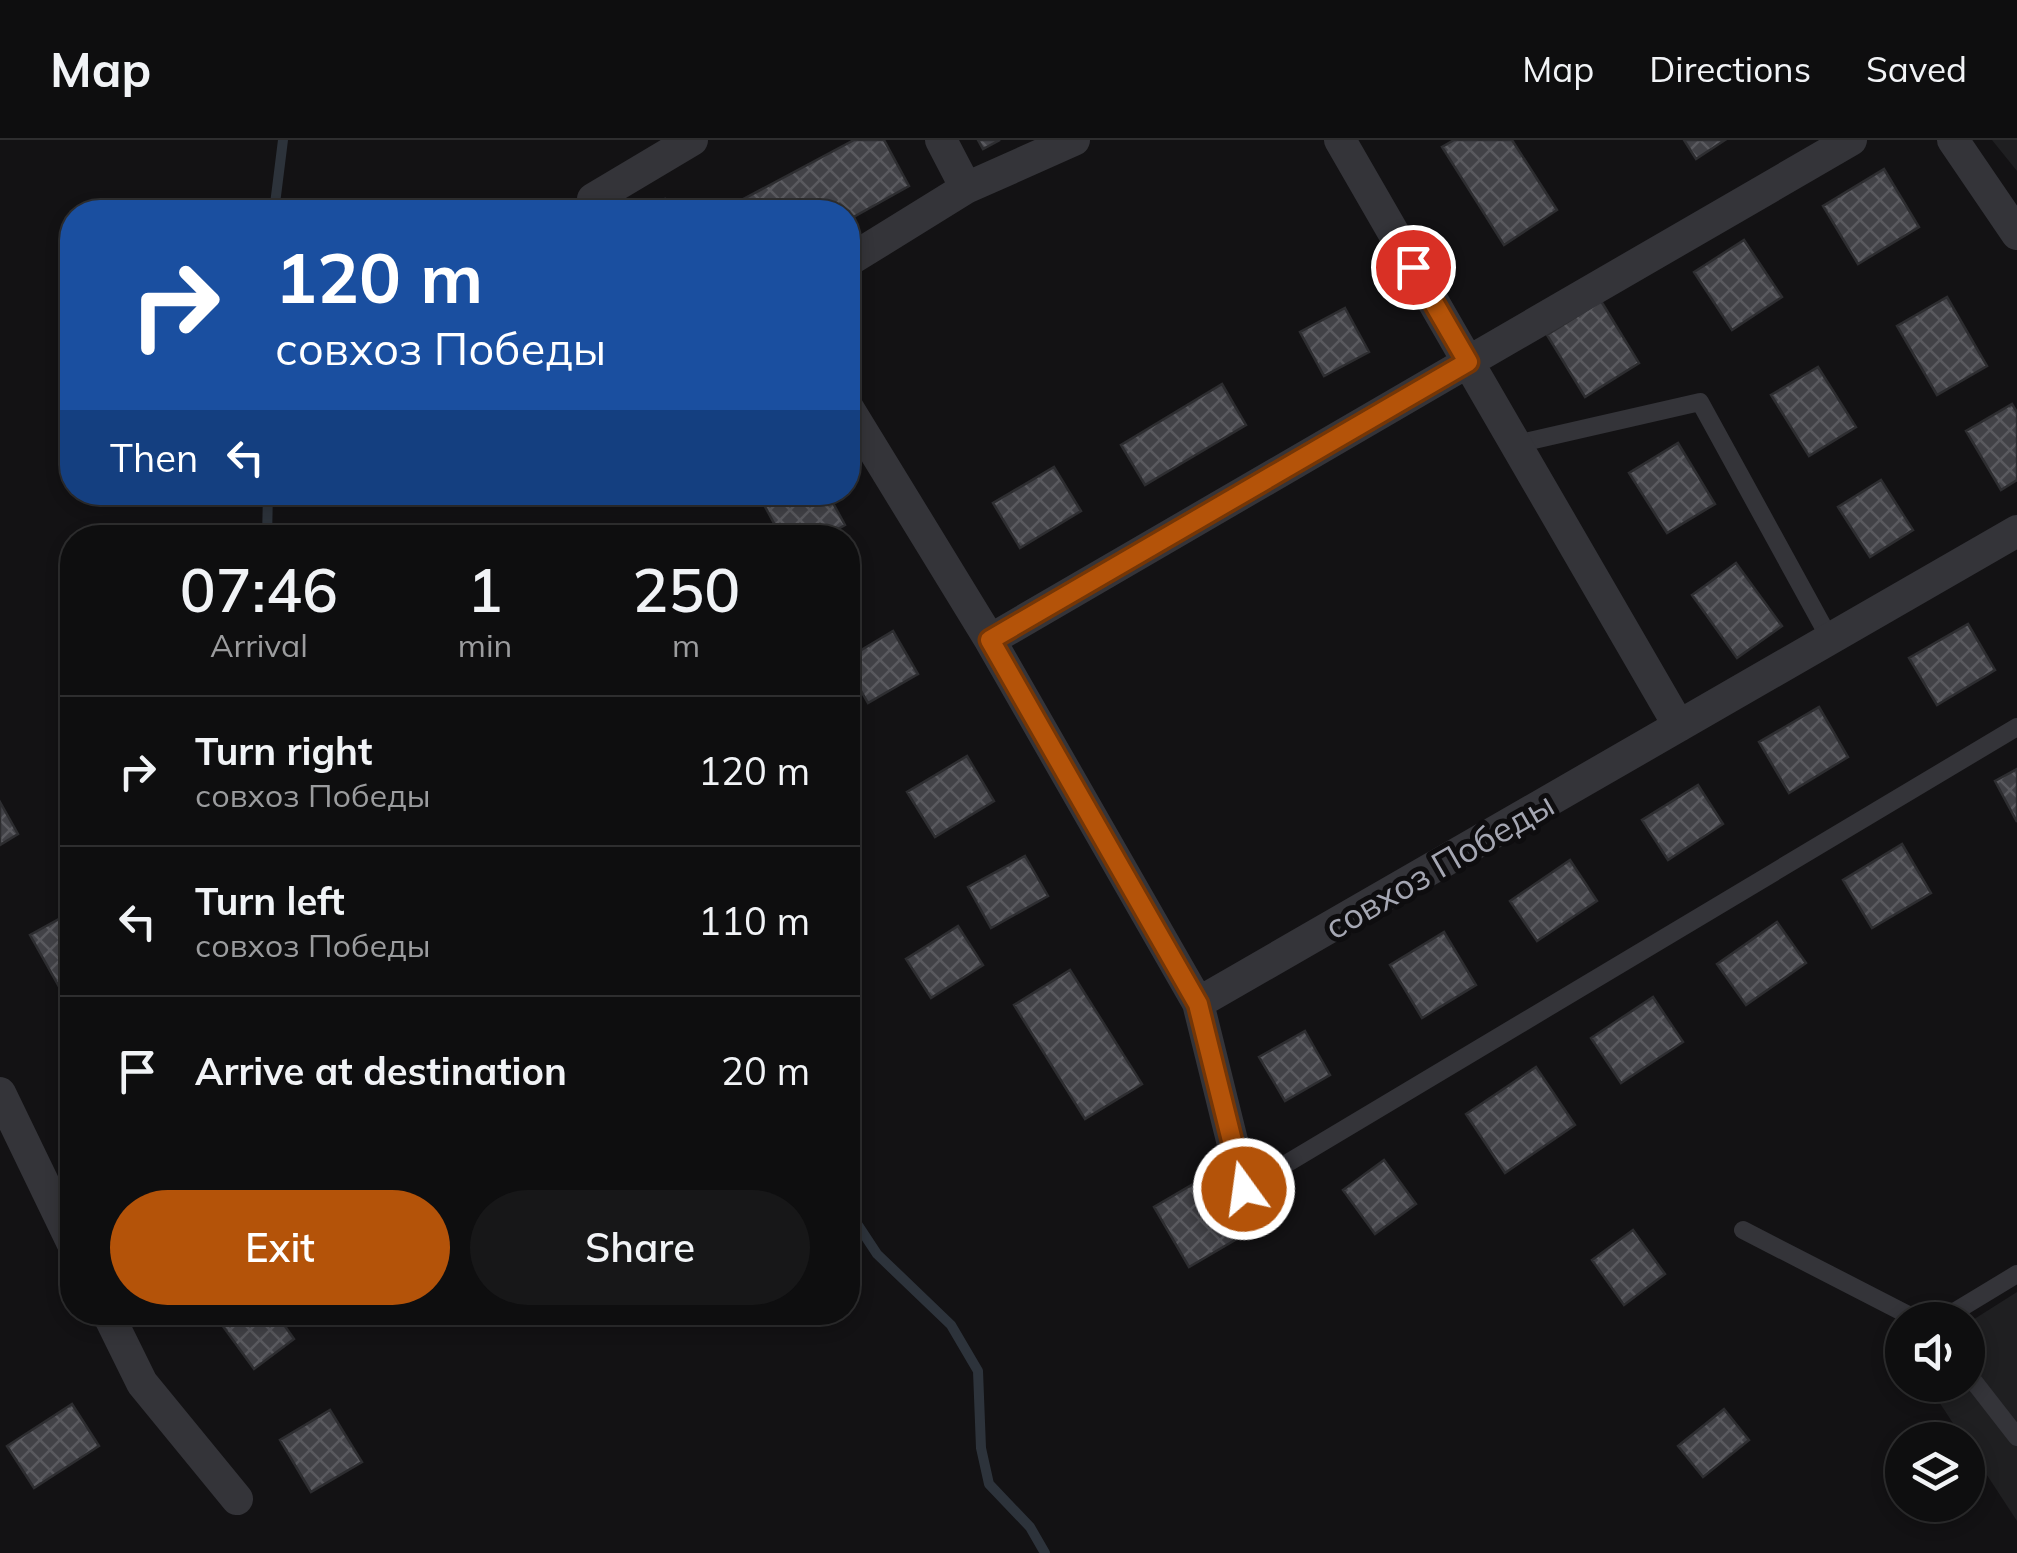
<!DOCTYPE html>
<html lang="en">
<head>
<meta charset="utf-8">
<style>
  body { margin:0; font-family:Mulish,sans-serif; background:#171718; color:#f1f3f6; height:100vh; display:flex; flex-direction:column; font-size:38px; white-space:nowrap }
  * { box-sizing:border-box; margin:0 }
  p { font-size:32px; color:#9b9c9e }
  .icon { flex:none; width:55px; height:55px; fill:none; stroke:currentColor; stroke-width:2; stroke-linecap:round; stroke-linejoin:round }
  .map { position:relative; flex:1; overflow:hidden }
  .side { position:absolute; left:60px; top:385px; width:800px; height:800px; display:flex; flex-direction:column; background:#0e0e0f; border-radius:40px; box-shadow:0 5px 15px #0003,0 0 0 2px #2e2e2f }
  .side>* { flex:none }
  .banner { position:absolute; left:60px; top:60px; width:800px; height:305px; border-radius:40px; box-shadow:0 5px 15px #0003,0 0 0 2px #2e2e2f; background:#1a4fa0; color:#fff; overflow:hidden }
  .tools { position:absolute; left:1885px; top:1162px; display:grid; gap:20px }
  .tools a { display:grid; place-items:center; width:100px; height:100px; border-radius:50%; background:#0e0e0f; box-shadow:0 5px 15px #0003,0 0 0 2px #2e2e2f; font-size:50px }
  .pin { position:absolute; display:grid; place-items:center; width:85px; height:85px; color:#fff; margin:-42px; border:5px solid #fff; border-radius:50%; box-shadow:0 2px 10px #0007 }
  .me { position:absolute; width:110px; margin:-55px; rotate:346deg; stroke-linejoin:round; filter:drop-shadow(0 0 8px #0008) }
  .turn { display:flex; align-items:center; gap:35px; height:210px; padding:0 50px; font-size:45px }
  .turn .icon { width:130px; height:130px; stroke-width:2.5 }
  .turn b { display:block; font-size:70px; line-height:85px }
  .then { display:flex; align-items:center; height:95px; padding:0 50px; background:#0003; gap:20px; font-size:38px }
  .eta { display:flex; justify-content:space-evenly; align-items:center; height:170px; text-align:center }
  .eta b { font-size:60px; font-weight:600; line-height:70px }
  .primary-button { display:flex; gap:20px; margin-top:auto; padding:20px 50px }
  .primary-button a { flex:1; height:115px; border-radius:60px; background:#b45309; color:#fff; font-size:40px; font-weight:600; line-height:115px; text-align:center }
  .primary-button a+a { background:#171718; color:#f1f3f6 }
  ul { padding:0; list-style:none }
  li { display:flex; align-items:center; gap:30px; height:150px; padding:0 50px; border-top:2px solid #2e2e2f }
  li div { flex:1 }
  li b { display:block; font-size:38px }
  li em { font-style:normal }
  header { display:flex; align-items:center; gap:60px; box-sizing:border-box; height:140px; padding:0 50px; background:#0e0e0f; border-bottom:2px solid #2e2e2f }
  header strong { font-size:48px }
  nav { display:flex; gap:55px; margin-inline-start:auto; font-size:35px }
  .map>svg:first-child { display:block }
</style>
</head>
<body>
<header>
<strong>Map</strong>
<nav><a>Map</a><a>Directions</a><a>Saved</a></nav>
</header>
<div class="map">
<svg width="2017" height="1413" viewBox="0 0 2017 1413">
  <defs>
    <pattern id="building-cross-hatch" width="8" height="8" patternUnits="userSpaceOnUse" patternTransform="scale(2.5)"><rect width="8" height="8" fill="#424247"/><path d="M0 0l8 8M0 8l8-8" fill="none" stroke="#5a5a5f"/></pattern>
  </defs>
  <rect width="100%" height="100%" fill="#131214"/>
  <path fill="#1f1f21" d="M1992,0H2017V31Z
    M2017,1152V1381L1928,1245H1968V1183Z"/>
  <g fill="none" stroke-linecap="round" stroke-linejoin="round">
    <path stroke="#2d333b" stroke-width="10" d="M274,72L283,0
      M267,398L268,352
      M848,1070L877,1114L951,1185L978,1231L981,1308L989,1344L1030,1387L1045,1413"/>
  </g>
  <path fill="url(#building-cross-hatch)" stroke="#2d2d30" stroke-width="2.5" d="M854,0H884L909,46L848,80V72H738L734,64Z
    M978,0H1000L983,9Z
    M1454,0H1512L1557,70L1504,105L1442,7Z
    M1684,0H1725L1696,19Z
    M1884,29L1919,87L1858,124L1823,66Z
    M665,59L672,72H639Z
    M1744,100L1782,157L1732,190L1694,132Z
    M1947,157L1987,226L1937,255L1897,186Z
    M1601,161L1639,223L1585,257L1547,195Z
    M1345,168L1369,212L1324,236L1300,192Z
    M1818,227L1856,287L1809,316L1771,255Z
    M1222,244L1246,285L1145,345L1121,305Z
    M2012,264L2017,272V340L2001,350L1966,291Z
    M1678,303L1715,364L1667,393L1629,333Z
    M1054,327L1081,371L1020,408L993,363Z
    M1881,340L1913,390L1870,417L1838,367Z
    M783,352H827L845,385L822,398H782L763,363Z
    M1736,423L1782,486L1737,518L1692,455Z
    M1968,484L1995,530L1937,565L1909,518Z
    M893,491L918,534L868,563L848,528V518Z
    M1819,567L1848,617L1789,653L1759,602Z
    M967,616L994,661L935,697L907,652Z
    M2017,629V682L1995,641Z
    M1698,645L1723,684L1668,720L1642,680Z
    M0,662L18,694L0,705Z
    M1902,704L1931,753L1872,788L1843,740Z
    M1025,716L1048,756L991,788L968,747Z
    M1570,720L1597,761L1537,801L1510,761Z
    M68,774L72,782V856L66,859L30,795Z
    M1777,782L1806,823L1746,865L1717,824Z
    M958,786L983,825L931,858L906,819Z
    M1444,792L1476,845L1422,878L1390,825Z
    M1070,830L1142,944L1085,979L1014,865Z
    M1653,857L1683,902L1621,943L1591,898Z
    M1305,891L1330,935L1285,961L1259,917Z
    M1536,927L1575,985L1505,1033L1466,974Z
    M1384,1020L1416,1064L1375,1094L1343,1050Z
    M1200,1040L1235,1100L1189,1127L1154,1067Z
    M1633,1090L1665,1134L1624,1165L1592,1120Z
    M275,1172L294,1199L254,1229L214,1174Z
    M72,1264L99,1306L34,1348L7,1306Z
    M1724,1269L1749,1300L1703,1337L1678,1306Z
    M330,1270L362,1322L311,1352L280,1300Z"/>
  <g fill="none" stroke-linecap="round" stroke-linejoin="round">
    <path stroke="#343439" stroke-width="18" d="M1516,304L1700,262L1830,499
      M1244,1049L2017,587
      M1743,1090L1918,1180
      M1941,1180L2017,1134
      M1968,1234L2017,1297"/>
    <path stroke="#343439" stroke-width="32" d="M941,0L966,48
      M1340,0L1468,222L1851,0
      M1953,0L2017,94
      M593,59L692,0
      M848,121L966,48L1074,0
      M848,268L990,500L1198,863
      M990,500L1468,222L1679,586
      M0,953L72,1102
      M1244,1049L1198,863L2017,391
      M107,1172L142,1243L237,1359"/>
  </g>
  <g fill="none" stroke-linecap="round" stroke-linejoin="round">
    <g stroke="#753606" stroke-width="25">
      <path id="route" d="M1244,1049L1198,864L990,500L1468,222L1413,127"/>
    </g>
    <use href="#route" stroke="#b45309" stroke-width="18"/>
  </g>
  <g text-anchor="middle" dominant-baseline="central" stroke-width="10" stroke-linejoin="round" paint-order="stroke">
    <g font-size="35" fill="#a5a7b3" stroke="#0e0d0f">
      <text transform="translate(1439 725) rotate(-30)">совхоз Победы</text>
    </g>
  </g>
</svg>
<div class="tools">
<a><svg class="icon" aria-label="sound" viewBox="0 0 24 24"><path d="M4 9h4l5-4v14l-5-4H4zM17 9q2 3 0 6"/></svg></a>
<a><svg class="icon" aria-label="layers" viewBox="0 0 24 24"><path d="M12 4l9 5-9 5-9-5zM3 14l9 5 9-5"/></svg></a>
</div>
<div class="pin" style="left:1413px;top:127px;background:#d93025"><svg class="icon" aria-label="arrive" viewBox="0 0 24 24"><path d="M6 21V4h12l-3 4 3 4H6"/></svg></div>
<svg class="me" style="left:1244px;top:1049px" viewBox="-20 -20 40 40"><circle r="17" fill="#b45309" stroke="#fff" stroke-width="3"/><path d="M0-11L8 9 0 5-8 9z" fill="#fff"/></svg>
<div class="banner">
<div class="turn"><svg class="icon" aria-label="right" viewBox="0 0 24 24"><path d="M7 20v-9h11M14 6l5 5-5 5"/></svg><div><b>120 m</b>совхоз Победы</div></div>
<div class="then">Then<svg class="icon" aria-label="left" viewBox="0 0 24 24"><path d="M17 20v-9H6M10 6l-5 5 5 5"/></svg></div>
</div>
<section class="side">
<div class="eta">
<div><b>07:46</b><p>Arrival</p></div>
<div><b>1</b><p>min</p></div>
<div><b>250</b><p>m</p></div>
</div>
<ul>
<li><svg class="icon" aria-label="right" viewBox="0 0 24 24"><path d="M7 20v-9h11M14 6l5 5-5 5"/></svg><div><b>Turn right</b><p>совхоз Победы</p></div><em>120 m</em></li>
<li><svg class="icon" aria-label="left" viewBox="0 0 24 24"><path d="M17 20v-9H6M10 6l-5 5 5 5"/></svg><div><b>Turn left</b><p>совхоз Победы</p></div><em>110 m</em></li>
<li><svg class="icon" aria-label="arrive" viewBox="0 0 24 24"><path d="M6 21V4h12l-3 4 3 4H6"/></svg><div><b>Arrive at destination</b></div><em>20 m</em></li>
</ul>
<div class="primary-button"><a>Exit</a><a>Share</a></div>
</section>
</div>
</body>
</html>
